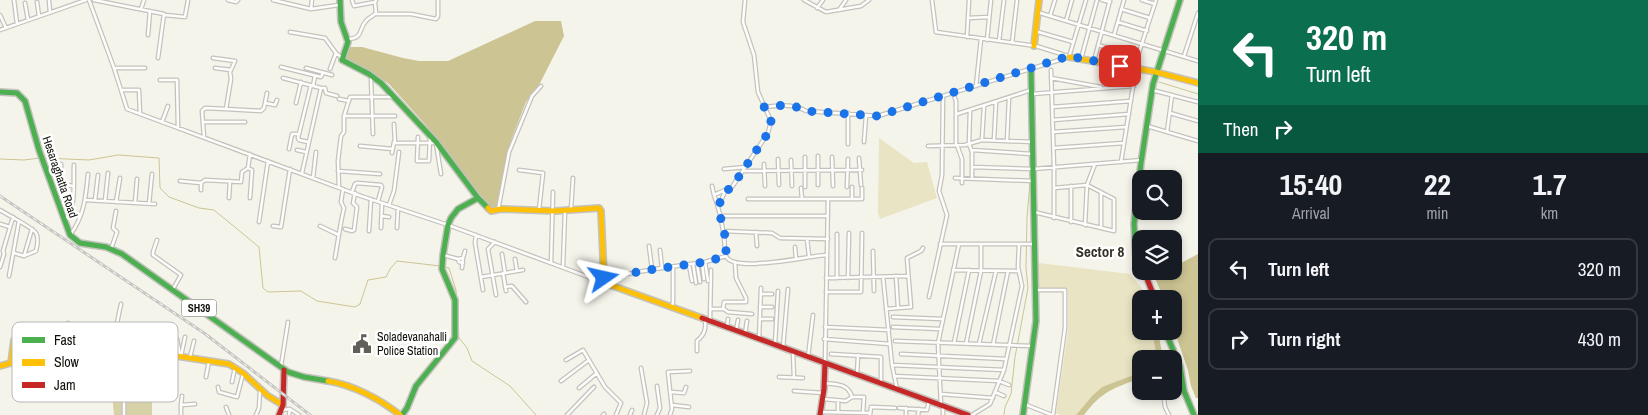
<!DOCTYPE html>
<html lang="en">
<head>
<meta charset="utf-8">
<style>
  body { margin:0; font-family:"Archivo Narrow",sans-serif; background:#20242c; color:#f1f3f6; height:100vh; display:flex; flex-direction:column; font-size:19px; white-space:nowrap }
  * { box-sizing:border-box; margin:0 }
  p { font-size:16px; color:#9ea1a6 }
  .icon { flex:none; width:28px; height:28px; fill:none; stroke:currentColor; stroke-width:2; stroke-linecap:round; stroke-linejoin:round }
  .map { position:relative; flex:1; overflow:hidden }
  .panel { display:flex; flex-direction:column; background:#171b24; width:450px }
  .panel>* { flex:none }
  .hud { background:#0b6e4f; color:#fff; overflow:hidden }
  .controls { position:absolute; left:1132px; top:170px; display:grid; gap:10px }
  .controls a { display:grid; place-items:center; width:50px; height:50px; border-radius:10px; background:#171b24; box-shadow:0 2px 8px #0003; font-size:25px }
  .pin { position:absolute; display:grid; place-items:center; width:42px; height:42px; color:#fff; margin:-21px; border-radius:10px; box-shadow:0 2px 8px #0006 }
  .me { position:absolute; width:55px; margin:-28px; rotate:79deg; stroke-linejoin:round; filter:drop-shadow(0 0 4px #0008) }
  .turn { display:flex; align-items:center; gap:18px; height:105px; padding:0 25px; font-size:22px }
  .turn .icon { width:65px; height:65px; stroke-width:2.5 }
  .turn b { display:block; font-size:35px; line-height:42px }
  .then { display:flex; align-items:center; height:48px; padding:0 25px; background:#0003; gap:10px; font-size:19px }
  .eta { display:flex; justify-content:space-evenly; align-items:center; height:85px; text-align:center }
  .eta b { font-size:30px; font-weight:700; line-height:35px }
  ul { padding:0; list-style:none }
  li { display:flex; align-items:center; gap:15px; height:62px; margin:0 10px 8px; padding:0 15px; border:2px solid #363941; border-radius:10px }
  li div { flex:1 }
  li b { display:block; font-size:19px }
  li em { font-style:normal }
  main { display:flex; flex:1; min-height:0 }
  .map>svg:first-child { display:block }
</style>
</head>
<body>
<main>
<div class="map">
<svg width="1198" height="415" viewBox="0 0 1198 415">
  <rect width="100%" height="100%" fill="#f5f4eb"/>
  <path fill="#e9e4c3" d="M879,138L914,163L927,162L937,198L880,219L878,213Z
    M1039,263L1130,274L1141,287L1145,299H1141V331H1152L1157,359H1141V372L1102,387L1092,396L1076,415H1060L1056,413L1068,330V289L1039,288Z"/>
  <path fill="#d7d1a8" d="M112,393L152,395V415H114Z"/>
  <path fill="#ccc493" d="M535,21H561L564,36L538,87L526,102L512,138L505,164L498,205L495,208H491L479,195L425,124L389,84L372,72L345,59V54L350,47H362L403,58L419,61H448Z
    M1198,254V398H1196L1191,386L1188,370L1174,330V299H1164L1152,271H1174V263L1183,262Z
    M1152,331H1158L1163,359H1157Z
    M1141,372V378C1114,388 1102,391 1084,415H1076L1092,396L1102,387Z"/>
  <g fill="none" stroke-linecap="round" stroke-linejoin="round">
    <path stroke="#ccc493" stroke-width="1" d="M1159,82L1198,94
      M44,158L89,160L118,155L159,158L160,188L169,197L199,208L214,210L259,247L263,288L268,292L301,291L317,301L355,307L360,304L368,280L386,277L390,269L397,261L440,266
      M0,159L24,160L40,158
      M444,267L449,268L456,290L459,338L467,348L472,361L510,386L536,415
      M1004,415L1005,407L1011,394L1015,357L1028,288L1026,268L1027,217L1030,183"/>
    <g stroke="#c3c2bc" stroke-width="5">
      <path id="street" d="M14,0L17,24
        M89,0L114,68L127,109L361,196L448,225L602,282
        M94,0L164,14L158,58
        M228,0L236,2L238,0
        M273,0L311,9L339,5
        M352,0L354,6L375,2
        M376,0L375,2L376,14H411L436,19L438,16V0
        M745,0L743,22L754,55L758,92L771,121L768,133L732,187L714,195C719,208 722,223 724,237C725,242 724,250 726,256C733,274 811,255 827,255L825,363
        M804,0L826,12L861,6L869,0
        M932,0L936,32L1036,46L1068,56
        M1102,0L1110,2
        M1142,0L1155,4
        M49,1L50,12
        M37,2L39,16
        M25,3L28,20
        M817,8L823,0
        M141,9L144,0
        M311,9L312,0
        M1121,9L1150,18
        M839,10L846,0
        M1037,12L1198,61
        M0,15L6,28
        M165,15L185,17L188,0
        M1050,16L1055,0
        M968,18L989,17
        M1066,21L1072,0
        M1118,22L1147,31
        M0,30L86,0
        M1035,31L1073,42
        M290,32L325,38L336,53L342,58
        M148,35L150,11
        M1114,35L1124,0
        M967,37L969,0
        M347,39C364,39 358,29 366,21C368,18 372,17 375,14
        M987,40L991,0
        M999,41L1004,0
        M1012,43L1017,0
        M1098,45L1138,57
        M1184,56L1198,13
        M1069,57L1086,0
        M1081,59L1097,0
        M1094,61L1110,0
        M281,67L321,77L323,73
        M114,68H145
        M215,68L231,70
        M306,68L332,75
        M1134,68L1156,0
        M330,69L336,53
        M1051,70L1054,168V218
        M372,77L371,79L373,134
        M283,78L321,88L302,173
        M1051,78L1101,87
        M160,80H177L178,128
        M313,86L315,76
        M976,86L981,39
        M321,88H325L326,93L337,96
        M121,90H139L140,114
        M1152,90L1198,102
        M953,93L956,101V145
        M1032,94L1134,86
        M339,99L349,101
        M265,103L275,105L277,100
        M296,103L301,82
        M765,107C777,105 795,104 806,111L878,116L1069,57
        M1052,107L1131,101
        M226,109L261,111L264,108L267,93
        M970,110L969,144L972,152V178
        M1170,113L1198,121
        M957,114L1031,90
        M344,116H395
        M1053,120L1129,114
        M162,122L168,106
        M203,122H245
        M394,124L395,143H436
        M1147,126L1198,141
        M1053,132L1126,127
        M1167,132L1172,95
        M204,137L202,111L205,108L226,109L231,79L230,72L235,61L213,58
        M418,137L417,161H429L430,137
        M982,139L984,106
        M994,140L996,102
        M1007,141L1009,98
        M308,142L299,140L298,138L311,85
        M864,142L866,116
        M436,143L441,174
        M848,144V113
        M957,145L962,159V183
        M360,146L393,149
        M928,146L965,145L982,140L1033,142
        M1054,148L1124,143
        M289,149L292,134H299
        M297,150L306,152
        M972,150L1032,154
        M392,153L394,142
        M805,157V187
        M832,157L833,186
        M859,158L861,185
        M778,159L779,185
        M791,160L792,186
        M1121,162L1136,68
        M61,164V184L73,186
        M764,164L765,186
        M972,167L1033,169L1142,160
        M724,169L746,167
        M519,170L543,173L539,210
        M338,171L380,174
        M744,171L862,170
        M313,178L316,152
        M955,178L1033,181
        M180,181L201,183L205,180L241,182L242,172L248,168
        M818,185V156
        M712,186L714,195
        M339,187L338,161L341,136L344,132V116L350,97H393
        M847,187L848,159
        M801,188L802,199
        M201,190V183
        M352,192L355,184L357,183L381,185L382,187L378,201
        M229,198L230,181
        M250,198L252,170L248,168L250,154
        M748,199H862V188
        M852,199V187
        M86,200L155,204
        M95,200L98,175
        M105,201L108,173
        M116,202L120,178
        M135,203L137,179
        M149,204L152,174
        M389,205L394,191L399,152
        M719,206L725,191
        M571,209L573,178
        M0,210L19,221L9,276
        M498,210L509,152L532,96L541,86
        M1034,212L1114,231V199L1087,185L1054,188
        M382,216L389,217
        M720,216H828
        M65,220C77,207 73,182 74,165
        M259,222L268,161
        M1071,222V186
        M0,224L10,227
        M1085,225L1087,185L1095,164
        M273,226L281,227L290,169
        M320,226L339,235
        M381,228L382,203
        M397,228L398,208
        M1101,228V192
        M345,229L352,231L354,230L357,207L353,203L355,193
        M369,231L371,199
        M723,231L772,233L780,238L828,239
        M756,232L757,246
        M70,235C84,217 86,196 88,174
        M476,235L475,243L483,290
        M807,239L809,256
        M157,240L153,252V255L181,275L173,289
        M495,242L488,249L496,295
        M940,244H1034
        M649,246L652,269
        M795,247L796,259
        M111,249L117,232L113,228L116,211
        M660,250L662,268
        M873,251L874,291
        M14,253L24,256L36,251C41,231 35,231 19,221
        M502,254L505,273
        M443,255L458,259L459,262L463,263
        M827,255L828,199
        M24,256L32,229
        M335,258C338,241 340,225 344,208L341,202L343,189
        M463,258L465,251
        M1136,258L1141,259
        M458,259L463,258L462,268
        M515,259L517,271
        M705,262L708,281
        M551,263L553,192
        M702,263L704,279
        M693,264L696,283
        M697,264L700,282
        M689,265L692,281
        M0,267L4,254L3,251L13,217
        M563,267L565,211
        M953,270L1019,271
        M503,273L506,291
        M896,276L898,308
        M481,277L523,270
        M883,277L892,365
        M605,278L655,269L705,262L726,256
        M826,278L908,276
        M837,278V234
        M848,278L849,233
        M505,287L512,286L526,302
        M1036,290H1065V328L1053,415
        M826,292H861L862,233
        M761,294H772
        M929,297L947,215L939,191L942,175L943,96
        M672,307L673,302V267
        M760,307H772
        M710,309H724L728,312L752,314
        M723,309L724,302H746V298L736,278L735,262
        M886,309L911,307L907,258L921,251L923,248
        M893,317L942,319
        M760,319H772
        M710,321L711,270
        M727,327L728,319
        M825,327L889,330
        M893,327L940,329
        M149,330L177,339L180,356
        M736,331L738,320
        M745,334L747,321
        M759,339L761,288
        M824,339L890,344
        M65,341L68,323
        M895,341L1033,346
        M954,343L969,270
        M775,344L778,291
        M966,344L981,271V244
        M979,344L996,271
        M993,345L1008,271
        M112,347L121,304
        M783,348L788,289
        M697,351V341C705,334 706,329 705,319
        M793,352L794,378
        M831,354L881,357V384
        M901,354L1006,359
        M181,356L185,337
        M34,357L51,359L50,341
        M190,357L194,341
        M808,357L813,315
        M566,360L583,350L605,387L621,403L616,415
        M132,361L151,362
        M281,366L288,322
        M59,367L62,341
        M641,368L647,403L644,415
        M71,369L74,343
        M84,370L87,344
        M1004,370L1022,286L1018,267L1019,244
        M133,371H154
        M144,371L145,351
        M97,372L99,346
        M857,375L858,355
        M161,376L163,353
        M894,376L999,381L1009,385
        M206,377L209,361
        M779,377L803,378
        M561,381L589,360
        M232,382L235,367
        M825,383C837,385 848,383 852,397
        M657,386L660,408L657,415
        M218,387L219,392L237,397L243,374
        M579,388L597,373
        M99,389H109L114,347
        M897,389L892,365L1004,370L990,404L972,415
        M794,391L824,393
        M671,392L684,393L686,387
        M995,392L1004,396
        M941,394L993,398
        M823,399L846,401L852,397H864L863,413
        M1164,399L1165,407L1169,415
        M838,403V412
        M1024,404L1052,415
        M181,405L182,396
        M672,405L689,407
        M941,405L938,343L959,244
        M226,407L229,415
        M899,408L927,410L929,400
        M282,410L290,409L299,415
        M820,412L870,413
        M124,415V376L127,349
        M181,415V405L195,404
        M256,415L259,408L260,390
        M289,415L290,409
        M567,415L594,387
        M603,415L604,414
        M630,415L632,410
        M670,415L672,409L668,372L690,371
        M870,415L871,407L895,408
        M906,415V408
        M918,415L919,409
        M943,415V407"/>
    </g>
    <g stroke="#c3c2bc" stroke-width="8">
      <path id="fast" d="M340,0L341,22L348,42L342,60L369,74L381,83L436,142L478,198L488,208
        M0,92L17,93L25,101L39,150L70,235L80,243L106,247L122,254L288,372L304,377L328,381
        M1141,269L1136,259L1134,224L1141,163L1153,84L1180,0
        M1165,331L1180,366L1184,391L1194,415
        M402,415L407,408L416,386L455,338V300L442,269L443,255L448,225L451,218L458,209L478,198
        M1023,415L1036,321L1031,68"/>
    </g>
    <g stroke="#c3c2bc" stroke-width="8">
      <path id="slow" d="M1034,46L1039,0
        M1069,57L1156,72L1198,83
        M488,208L491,211L501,209L555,211L599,208L601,211L604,278L602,282L702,318
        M0,366L11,363L14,340L19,337L131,349L229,364L243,373L268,396L283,405
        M328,381C353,385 380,399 400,415"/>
    </g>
    <g stroke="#c3c2bc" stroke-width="8">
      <path id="jam" d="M1144,271L1155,299
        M702,318L968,415
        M279,415L283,405L284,370
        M820,415L824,389L825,363"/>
    </g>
    <use href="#street" stroke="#fefdfc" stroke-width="2.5"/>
    <use href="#fast" stroke="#4caf50" stroke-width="5"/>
    <use href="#slow" stroke="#ffc107" stroke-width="5"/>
    <use href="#jam" stroke="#c62828" stroke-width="5"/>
    <g stroke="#c6c6c3" stroke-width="3">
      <path id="rail" d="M0,196L204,333L310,415"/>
    </g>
    <use href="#rail" stroke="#fff" stroke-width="1" stroke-dasharray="4" stroke-linecap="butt"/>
  </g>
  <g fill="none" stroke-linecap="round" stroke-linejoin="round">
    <path stroke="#1a73e8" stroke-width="9" stroke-dasharray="0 16.2" d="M604,278L655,269L705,262L726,256C726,250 726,243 725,236C721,217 712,199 732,187L768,133L771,121L764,107C777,105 795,104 806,111L878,116L1069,56L1120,66"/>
  </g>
  <defs>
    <g id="civic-bare" transform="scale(1.5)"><path d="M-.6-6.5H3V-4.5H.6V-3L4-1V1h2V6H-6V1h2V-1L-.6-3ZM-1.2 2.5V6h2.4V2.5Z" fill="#606059" stroke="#fff" stroke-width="2.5" paint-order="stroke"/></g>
  </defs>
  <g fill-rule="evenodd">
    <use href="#civic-bare" x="362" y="344"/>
  </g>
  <g text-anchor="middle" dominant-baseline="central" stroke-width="5" stroke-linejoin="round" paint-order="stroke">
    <rect fill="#fff" stroke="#585854" stroke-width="1" x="181.5" y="299.5" width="35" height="17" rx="4"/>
    <g font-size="11" font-weight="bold" fill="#10100a">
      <text x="199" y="308">SH39</text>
    </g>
    <g font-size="12" fill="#10100a" stroke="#fff">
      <text transform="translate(60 177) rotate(71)">Hesaraghatta Road</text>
    </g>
    <g font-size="12" fill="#10100a" stroke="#fff" text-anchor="start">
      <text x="377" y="337">Soladevanahalli<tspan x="377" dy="14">Police Station</tspan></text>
    </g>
    <g font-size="15" font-weight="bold" fill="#343225" stroke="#fff">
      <text x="1100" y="251">Sector 8</text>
    </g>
  </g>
  <rect x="12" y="322" width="166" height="80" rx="8" fill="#fff" stroke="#b7b7b6" stroke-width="1"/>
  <rect x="22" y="337" width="23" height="6" fill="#4caf50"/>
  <rect x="22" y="359" width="23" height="7" fill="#ffc107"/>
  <rect x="22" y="382" width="23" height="6" fill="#c62828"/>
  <g font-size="14" fill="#10100a">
    <text x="54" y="345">Fast</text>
    <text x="54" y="367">Slow</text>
    <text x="54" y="390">Jam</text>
  </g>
</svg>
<div class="controls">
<a><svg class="icon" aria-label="search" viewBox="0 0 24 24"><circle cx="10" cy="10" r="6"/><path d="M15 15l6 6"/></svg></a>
<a><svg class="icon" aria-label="layers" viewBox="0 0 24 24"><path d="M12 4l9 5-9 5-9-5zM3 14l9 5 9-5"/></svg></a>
<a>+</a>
<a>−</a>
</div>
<div class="pin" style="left:1120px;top:66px;background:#d93025"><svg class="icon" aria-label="arrive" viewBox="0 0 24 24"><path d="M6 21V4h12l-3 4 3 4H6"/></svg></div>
<svg class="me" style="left:604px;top:278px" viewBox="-20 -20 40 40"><path d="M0-17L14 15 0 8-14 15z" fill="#1a73e8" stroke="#fff" stroke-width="4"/></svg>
</div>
<section class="panel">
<div class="hud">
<div class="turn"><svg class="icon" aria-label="left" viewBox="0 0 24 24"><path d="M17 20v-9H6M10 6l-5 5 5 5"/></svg><div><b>320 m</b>Turn left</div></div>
<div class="then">Then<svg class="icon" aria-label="right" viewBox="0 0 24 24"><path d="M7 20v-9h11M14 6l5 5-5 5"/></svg></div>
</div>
<div class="eta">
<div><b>15:40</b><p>Arrival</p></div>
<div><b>22</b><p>min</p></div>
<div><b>1.7</b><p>km</p></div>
</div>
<ul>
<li><svg class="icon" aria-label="left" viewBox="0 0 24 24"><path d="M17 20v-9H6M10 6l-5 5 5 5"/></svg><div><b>Turn left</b></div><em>320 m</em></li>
<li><svg class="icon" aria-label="right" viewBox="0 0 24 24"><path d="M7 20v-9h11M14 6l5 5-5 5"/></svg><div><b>Turn right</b></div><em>430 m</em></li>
</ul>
</section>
</main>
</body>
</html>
